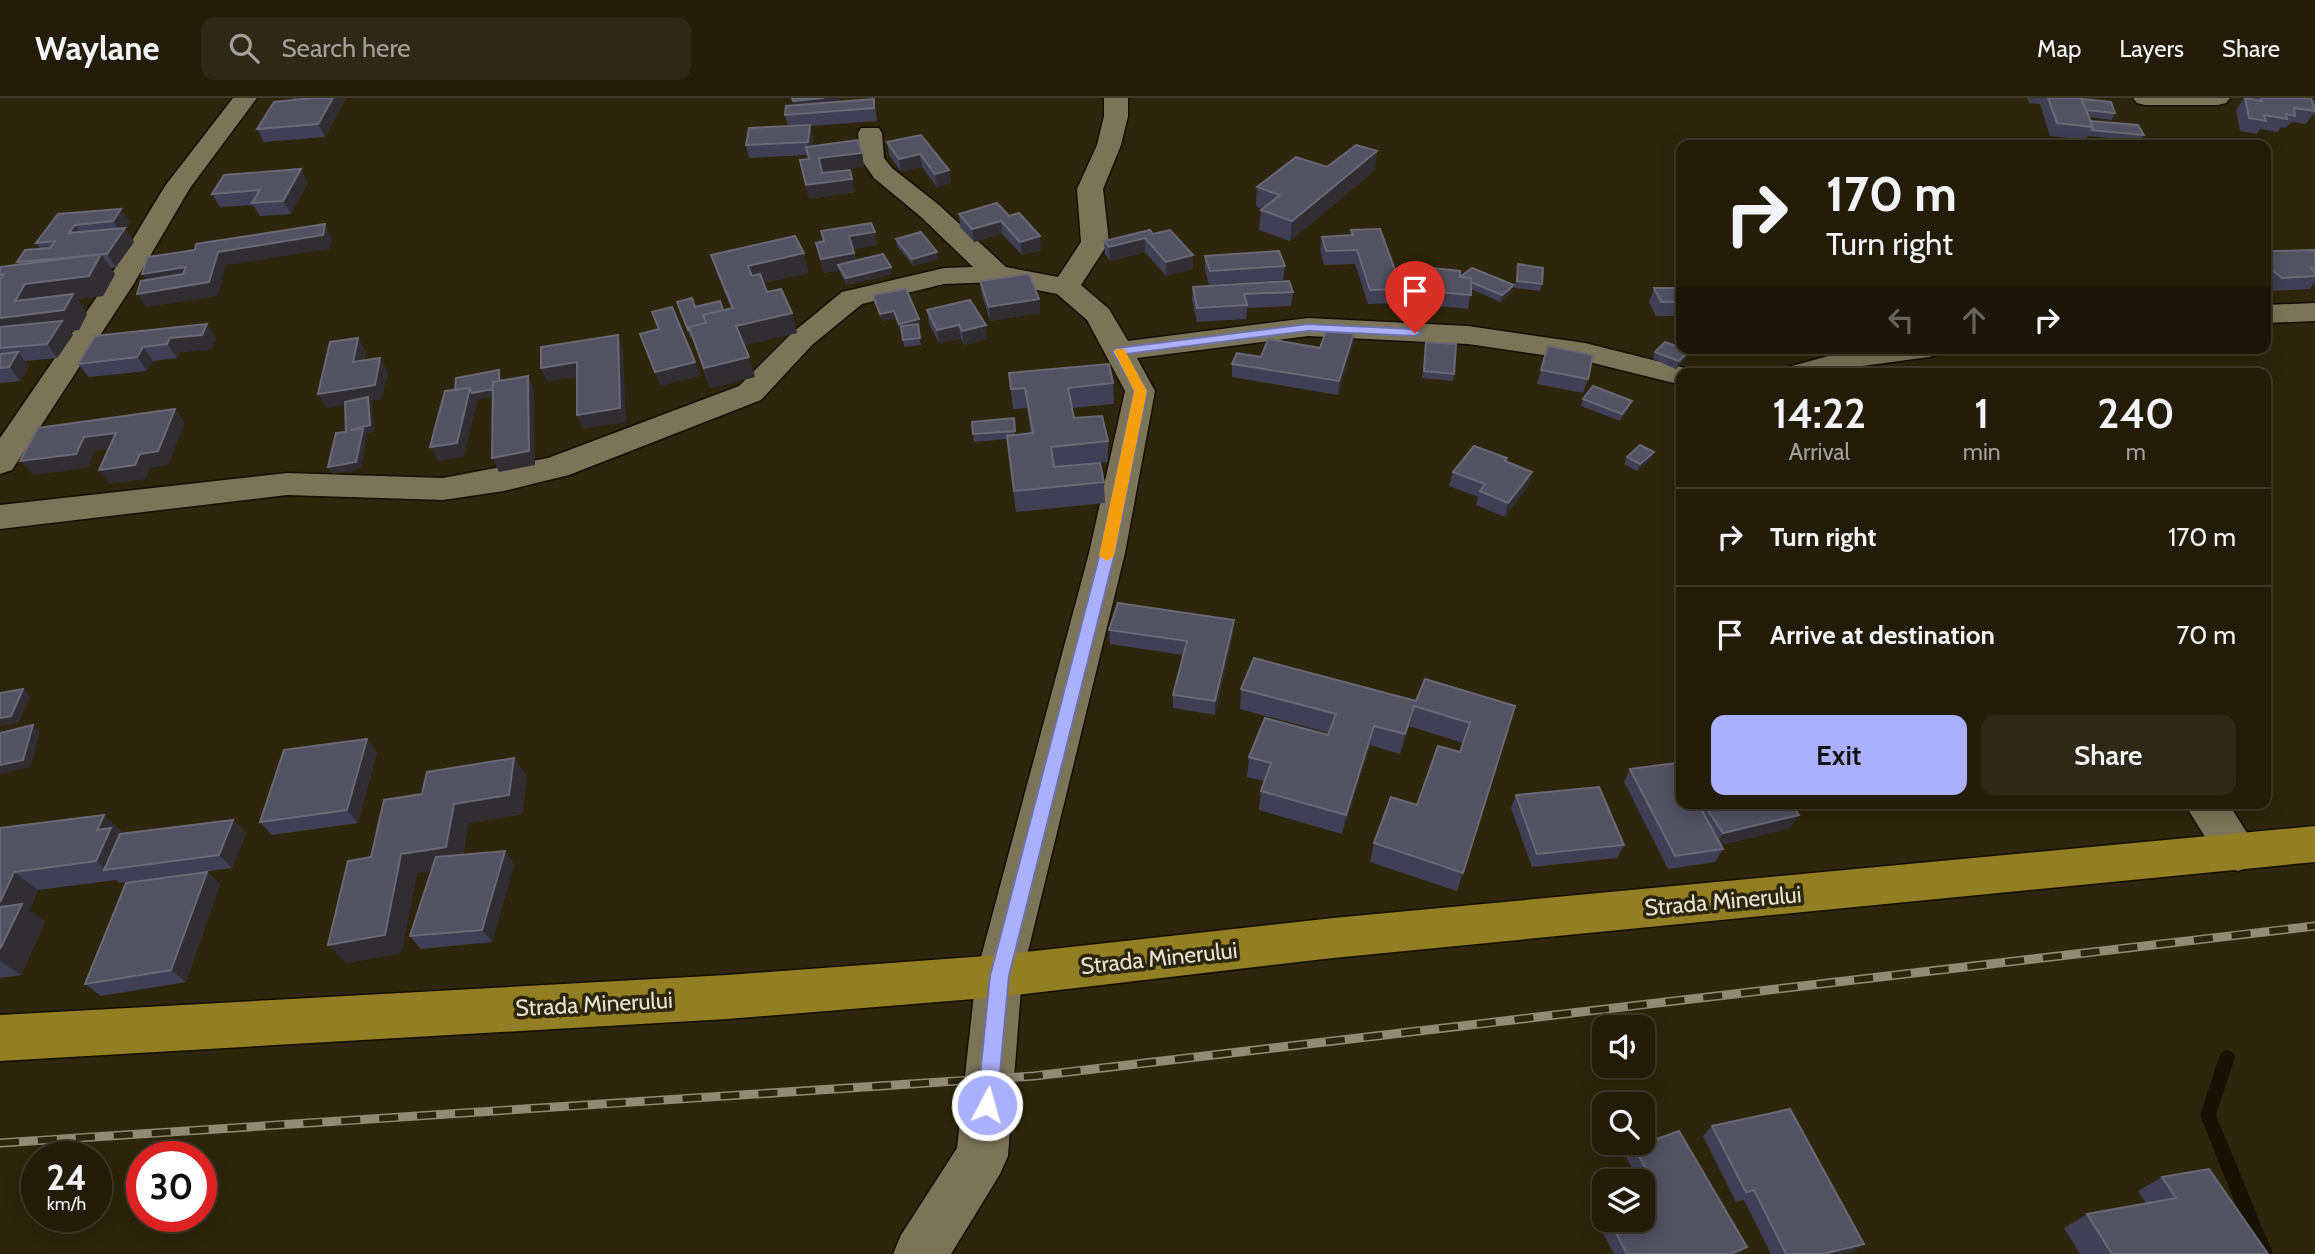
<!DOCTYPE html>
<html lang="en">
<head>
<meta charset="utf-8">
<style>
  body { margin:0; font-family:Cabin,sans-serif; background:#2e2917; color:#f1f3f6; height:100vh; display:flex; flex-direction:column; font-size:26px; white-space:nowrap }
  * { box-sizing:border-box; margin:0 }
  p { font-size:23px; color:#a2a19c }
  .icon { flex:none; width:38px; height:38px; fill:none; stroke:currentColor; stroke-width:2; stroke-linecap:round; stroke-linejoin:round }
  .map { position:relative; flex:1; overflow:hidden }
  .side { position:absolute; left:1676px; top:270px; width:595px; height:441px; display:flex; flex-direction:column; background:#221c09; border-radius:14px; box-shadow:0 4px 18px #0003,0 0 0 2px #3f3a2a }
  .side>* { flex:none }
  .hud { position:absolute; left:1676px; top:42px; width:595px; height:214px; border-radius:14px; box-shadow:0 4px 18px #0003,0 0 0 2px #3f3a2a; background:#221c09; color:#f1f3f6; overflow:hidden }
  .buttons { position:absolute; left:1592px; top:917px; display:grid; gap:14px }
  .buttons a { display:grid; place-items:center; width:63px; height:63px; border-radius:14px; background:#221c09; box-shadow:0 4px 18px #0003,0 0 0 2px #3f3a2a; font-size:35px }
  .speed { position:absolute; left:21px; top:1043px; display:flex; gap:14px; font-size:35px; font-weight:700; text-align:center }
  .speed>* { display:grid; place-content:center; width:91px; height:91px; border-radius:50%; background:#221c09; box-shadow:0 4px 18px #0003,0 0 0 2px #3f3a2a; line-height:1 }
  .speed small { font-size:18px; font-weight:400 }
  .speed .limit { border:10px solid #d22; background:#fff; color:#111 }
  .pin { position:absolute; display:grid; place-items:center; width:60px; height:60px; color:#fff; margin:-72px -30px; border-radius:50% 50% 50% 0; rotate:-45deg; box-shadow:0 0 7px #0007 }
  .pin .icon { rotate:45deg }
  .me { position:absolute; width:77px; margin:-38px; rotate:6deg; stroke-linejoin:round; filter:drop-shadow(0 0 5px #0008) }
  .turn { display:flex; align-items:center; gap:24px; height:147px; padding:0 35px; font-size:32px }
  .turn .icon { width:91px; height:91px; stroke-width:2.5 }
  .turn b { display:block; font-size:49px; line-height:60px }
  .lanes { display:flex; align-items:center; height:66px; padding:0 35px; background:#0003; justify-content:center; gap:35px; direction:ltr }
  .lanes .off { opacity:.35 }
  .eta { display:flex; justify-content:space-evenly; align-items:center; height:119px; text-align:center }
  .eta b { font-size:42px; font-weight:600; line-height:49px }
  .action { display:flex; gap:14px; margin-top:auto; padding:14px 35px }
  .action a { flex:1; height:80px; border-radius:14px; background:#aab0fb; color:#111; font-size:28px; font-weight:600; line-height:80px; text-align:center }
  .action a+a { background:#2e2917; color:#f1f3f6 }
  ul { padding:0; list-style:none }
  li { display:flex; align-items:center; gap:21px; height:98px; padding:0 35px; border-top:2px solid #3f3a2a }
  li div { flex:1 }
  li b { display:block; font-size:26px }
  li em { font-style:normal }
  header { display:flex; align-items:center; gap:42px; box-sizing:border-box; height:98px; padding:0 35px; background:#221c09; border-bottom:2px solid #3f3a2a }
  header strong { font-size:33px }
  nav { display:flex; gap:38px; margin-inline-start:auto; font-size:24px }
  .search { width:490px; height:63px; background:#2e2917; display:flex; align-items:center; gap:18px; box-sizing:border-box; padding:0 24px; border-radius:14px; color:#a2a19c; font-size:26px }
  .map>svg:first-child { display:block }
</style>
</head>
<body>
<header>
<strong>Waylane</strong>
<div class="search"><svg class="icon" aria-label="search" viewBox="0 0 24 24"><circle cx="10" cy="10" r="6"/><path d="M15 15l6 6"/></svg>Search here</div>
<nav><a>Map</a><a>Layers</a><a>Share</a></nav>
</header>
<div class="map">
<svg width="2315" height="1156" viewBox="0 0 2315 1156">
  <rect width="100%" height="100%" fill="#2d260c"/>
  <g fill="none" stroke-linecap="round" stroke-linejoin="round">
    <path fill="#161206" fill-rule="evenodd" d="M2227,952L2232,954L2235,959L2216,1017L2273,1156H2255L2200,1017L2219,959L2222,954Z"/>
    <g stroke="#150e00" stroke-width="3">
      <path id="minor" d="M233,0H257L190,90L133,187L12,372L0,376V340L105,187L165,88Z
        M1104,0H1128V18L1121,47L1103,91L1109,144L1081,187L1109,211L1128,243L1308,220L1468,228L1585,245L1693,272L1695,275H1682V287L1585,263L1468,246L1308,238L1137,260L1155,293L1125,455L1022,878L1008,1058L1000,1076L951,1156H893L901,1137L957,1050L976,878L1089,455L1125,293L1087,222L1057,196L997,184L944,186L862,206L812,247L761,302L569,377L504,393L443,402L287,397L0,431V407L287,375L443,380L548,360L739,288L792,235L842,194L944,170L973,169L921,119L874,80L860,60L858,35L861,30H879L882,35L884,60L892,70L939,107L1006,169L1058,179L1081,144L1077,91L1097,47L1104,18Z
        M2133,0H2230L2226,5L2218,7H2145L2137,5Z
        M2315,205V223L2266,225V207Z
        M1944,250L1940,256L1929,259L1855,269L1833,275H1784L1788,269L1858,250Z
        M2184,705H2228L2260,755L2253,768L2238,773L2223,768Z"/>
    </g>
    <g stroke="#150e00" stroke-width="3">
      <path id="major" d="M2315,728V764L1333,860L999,899L727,921L0,963V917L727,877L999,857L1333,820Z"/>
    </g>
    <use href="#minor" fill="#7c7458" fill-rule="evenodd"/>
    <use href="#major" fill="#937f23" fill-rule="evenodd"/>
    <g stroke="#908a76" stroke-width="9">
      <path id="rail" d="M0,1045L1034,978L2315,828"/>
    </g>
    <use href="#rail" stroke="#2d260c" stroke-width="6" stroke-dasharray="19" stroke-linecap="butt"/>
  </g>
  <path fill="#3f4055" d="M293,0H346L325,39L264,44L257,31L294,2Z
    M840,0V3L874,1L877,23L810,28L813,40L812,48L862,55L864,68L822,74V75L855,94L809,101L800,62L809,61L808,57L749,60L746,47L788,28L785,17Z
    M2027,0H2081L2115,15L2112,22L2089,19L2090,23L2144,37L2140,43L2088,38L2085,42L2050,38L2040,6L2029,5Z
    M2244,0L2252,1L2253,0H2311L2312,4L2313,2H2315V19L2313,16L2306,26L2291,24L2286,30L2281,29L2278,34L2260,31L2257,36L2240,33L2236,12Z
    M921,37L949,72L951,85L937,89L922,69L901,74L889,57L887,44Z
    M1327,69L1375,72L1290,143L1259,132L1261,112L1262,111L1256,108L1257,89Z
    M308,84L291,116L260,118L253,107L220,109L212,96Z
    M121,111L130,124L125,131L134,144L116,169L110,170L115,176L103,198L77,201L87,216L79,232L70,233L73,237L57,260L25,263L29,268L20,283L0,285V169L19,167L17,164L41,151L36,145L58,116Z
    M959,116L1009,118L1041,152L1022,157L1002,136L974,144L960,129Z
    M1351,132L1402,191L1399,205L1368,206L1355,166L1324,167L1320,152L1322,139L1350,137Z
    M821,133L875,134L877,147L853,151L856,162L892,176L847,187L839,172L824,175L816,145L823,144Z
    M1153,136L1193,157V171L1166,178L1145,154L1110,163L1105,156L1104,143Z
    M896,141L938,161L913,168L897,148Z
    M2266,149L2272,153L2315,152V184L2310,191L2272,193L2266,189Z
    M804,155L808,175L763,185L767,194L792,215L797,235L744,247L755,279L710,290L692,239H690L679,211L695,209L723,212L731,210L717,176L711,157Z
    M1205,158L1285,168L1283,182L1209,187L1205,172Z
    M1518,166L1542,186L1540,193L1515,190Z
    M1423,169L1460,179L1512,194L1500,204L1471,191L1468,211L1408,205L1411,176H1422Z
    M980,183L1039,201L1040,215L990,223L982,197Z
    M1193,189L1293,194L1291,208L1247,210L1246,221L1197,224L1192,202Z
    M1654,190H1682V218H1656L1649,204Z
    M873,197L920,229H918L921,247L904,249L902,232L900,233L895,220L882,223L874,204Z
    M927,212L987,241L964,247L961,240L939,245L929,226Z
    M95,238L216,240L211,251L180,254L177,260L153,263L147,273L89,279L78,266Z
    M1426,244L1454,276L1453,283L1422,280Z
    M1353,245L1338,297L1232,279V266L1261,259Z
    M1548,248L1588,281L1583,295L1537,286Z
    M1724,250H1751L1750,252H1725Z
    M1655,254L1686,260L1676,271L1653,261Z
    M1009,275L1113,285L1114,306L1072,310L1074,320L1108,343V364L1071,367L1104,384L1105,405L1016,414L1007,341L974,344L973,336L1014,320L1015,337L1031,335L1027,310L1013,311Z
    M1583,301L1629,310L1620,323L1581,308Z
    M1654,354L1651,361L1637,373L1624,366L1627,359Z
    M1507,360L1506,364L1528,388L1505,419L1476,407L1478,399L1449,388L1453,374Z
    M1109,532L1233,536L1215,617L1173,610V597L1183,557L1110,546Z
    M1241,591L1416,603L1515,608L1457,793L1370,764L1374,745L1417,707L1460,654L1463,645L1409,628L1400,656L1370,647L1342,736L1259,712L1261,693L1264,683L1247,679L1249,659L1328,637L1329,635L1240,611Z
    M367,641L377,654L358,725L272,737L260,724Z
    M514,660L527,679L522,716L468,725L463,757L505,753L514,766L492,844L421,851L410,838L432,772L417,775L401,855L346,865L371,759L422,696Z
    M1630,671L1682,705H1791L1790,730L1721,747L1723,751L1715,764L1668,771L1624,684Z
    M1516,697L1624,747L1617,760L1532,769L1511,710Z
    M1963,705H2013L1969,713Z
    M233,722L246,735L232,770L119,785L116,782L38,792L29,812L45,824L21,877L0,880V730L124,735Z
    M207,774L220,786L186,884L101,898L85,886Z
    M1712,1028L1852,1155L1771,1156L1744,1102L1736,1104L1703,1038Z
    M1634,1049L1740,1156H1614L1590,1111L1598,1101L1605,1098V1122H1643V1083H1640L1626,1059Z
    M2162,1079L2268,1156H2080L2064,1130L2087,1116L2146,1105L2138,1093Z"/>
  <path fill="#302e32" d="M333,0H346L325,39L318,26Z
    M824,0H840L841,11L795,16L793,3Z
    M810,27L813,40L810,57L808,44Z
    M1377,53L1375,72L1290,143L1292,123Z
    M862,55L864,68L821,74L819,60Z
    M920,56L922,69L901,74L899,61Z
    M301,71L308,84L291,116L283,103Z
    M949,72L951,85L937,89L935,76Z
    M852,81L855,94L809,101L806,87Z
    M121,111L130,124L125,131L134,144L116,169L107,156L121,136L113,123Z
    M1001,123L1002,136L974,144L972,131Z
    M325,126L332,140L330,151L226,167L218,198L146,209L137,196L209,184L218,154Z
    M75,127L84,140L69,135Z
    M875,134L877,147L851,152L849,138Z
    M1040,138L1041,152L1022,157L1020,144Z
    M1145,140V154L1110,163L1109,149Z
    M937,154L938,161L913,168L912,161Z
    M804,155L808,175L753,187L748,168Z
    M854,155L857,169L838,167L839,172L824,175L821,161Z
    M101,156L115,176L103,198L77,201L87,216L79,232L70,233L73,237L57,260L47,246L0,242V220L15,203L25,186Z
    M1193,157V171L1166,178V164Z
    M186,169L194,183L152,190L142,176Z
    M891,169L892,176L847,187L846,180Z
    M1514,187L1512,194L1500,204L1502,197Z
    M1039,201L1040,215L990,223L989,209Z
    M894,213L895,220L882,223L880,216Z
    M792,215L797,235L742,248L736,228Z
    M919,221L920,229L900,233L899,226Z
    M207,226L216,240L211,251L180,254L177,260L167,246L170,240Z
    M959,227L961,240L939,245L937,232Z
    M986,227L987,241L964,247L962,233Z
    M1355,231L1353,245L1338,297L1339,283Z
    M618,237L623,251L626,324L583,331L577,317Z
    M358,240L366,254L361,278L353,264Z
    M143,249L153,263L147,273L137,259Z
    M1689,253L1686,260L1676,271L1679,263Z
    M18,254L29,268L20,283L9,269Z
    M749,259L755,279L710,290L704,270Z
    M380,260L388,274L382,301L371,303L372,306L374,334L366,336L367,338L361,371L333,376L328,369L368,304L326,310L318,296Z
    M577,264L583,278L547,284L541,270Z
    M695,264L700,278L660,288L655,274Z
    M499,272L502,279L503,297L476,302L477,304L464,359L438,363L430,349L470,290Z
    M528,278L534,292L535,367L499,374L492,360Z
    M1632,303L1629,310L1620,323L1622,316Z
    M175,311L185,325L168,367L150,370L146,381L110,386L99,372L140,356Z
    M116,335L127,349L95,353L88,370L33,377L20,363L84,339Z
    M1654,354L1651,361L1637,373L1640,366Z
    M1532,374L1528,388L1505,419L1508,405Z
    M1234,522L1233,536L1215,617V603Z
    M23,591L30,598L19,625L0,628V620Z
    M1414,608L1409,628L1400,656L1405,636Z
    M33,627L40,634L31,669L0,676V667Z
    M1374,628L1370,647L1342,736L1346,717Z
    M367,641L377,654L358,725L347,712Z
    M514,660L527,679L522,716L468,725L461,768L417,775L401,855L346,865L328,847L401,756L454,706Z
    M104,717L125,736L106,772L96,763L97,732Z
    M1799,717L1790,730L1715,748L1723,735Z
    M233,722L246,735L232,770L219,757Z
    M505,753L514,766L492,844L482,832Z
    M14,774L38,792L29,812L45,824L21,877L0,863V804Z
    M207,774L220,786L186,884L171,872Z
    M1864,1146L1852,1155L1823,1156Z
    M1747,1149L1740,1156H1730Z"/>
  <path fill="#515262" stroke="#696874" stroke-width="2" d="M314,0H333L318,26L257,31L274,4Z
    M792,0H824L793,3Z
    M2048,0H2081L2093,29L2057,25Z
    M2245,0L2262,3L2261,0H2311L2315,13L2294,10L2295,18L2286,16L2287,21L2264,17L2266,23L2249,20Z
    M874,1V10L785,17L786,8Z
    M2082,1L2111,4L2115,15L2086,12Z
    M2090,23L2138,27L2144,37L2092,32L2093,29Z
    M810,27L808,44L746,47L749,30Z
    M921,37L949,72L935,76L920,56L899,61L887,44Z
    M858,42L862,55L819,60L822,75L850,72L852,81L806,87L800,62L809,61L806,49Z
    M1356,47L1377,53L1292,123L1261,112L1280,97L1257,89L1296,59L1327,69Z
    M301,71L283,103L252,105L260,92L212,96L224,77Z
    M997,105L1009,118L1019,115L1040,138L1020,144L1001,123L972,131L959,116Z
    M121,111L113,123L75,127L69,135L125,130L107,156L17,164L25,152L50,150L55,143L36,145L58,116Z
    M871,125L875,134L849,138L854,155L821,161L816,145L824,143L821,133Z
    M325,126L323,137L218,154L209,184L137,196L141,183L183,176L186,169L142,176L148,159L195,152L196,146Z
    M1380,131L1402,191L1370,192L1357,152L1326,153L1322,139L1353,137L1351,132Z
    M1150,132L1153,136L1170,132L1193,157L1166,164L1145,140L1109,149L1104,143Z
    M921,134L937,154L912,161L896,141Z
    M795,138L804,155L748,168L752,178L760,176L767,194L781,191L792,215L736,228L749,259L704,270L689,229L706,225L703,217L733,210L711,157Z
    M2266,149L2272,153L2315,152V170H2311L2315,174V178L2282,180L2266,167Z
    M1279,153L1285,168L1210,173L1205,158Z
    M101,156L89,178L25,186L15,203L73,196L64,212L0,220V182L4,176L0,177V169Z
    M883,156L891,169L846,180L838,167Z
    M1518,166L1543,170L1542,186L1517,183Z
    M1423,169L1460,173V179L1471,180V197L1410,192L1411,176L1422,177Z
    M1472,170L1514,187L1502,197L1471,184V180L1460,179Z
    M1029,176L1039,201L989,209L980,183Z
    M1289,183L1293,194L1244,196L1247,207L1197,210L1193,189Z
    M1654,190H1682V204H1661Z
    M906,191L919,221L899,226L894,213L880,216L873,197Z
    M692,200L695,209L720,203L723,212L703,217L706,225L689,229L690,232H688L677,204Z
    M970,202L986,227L962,233L959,227L937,232L927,212Z
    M672,209L695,264L655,274L640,236L659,231L652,214Z
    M62,223L47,246L0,250V229Z
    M207,226L202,237L170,240L167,246L143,249L137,259L78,266L95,238Z
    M918,226L920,240L903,242L901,228Z
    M1328,227L1355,231L1339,283L1232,266L1237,255L1261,259L1268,241L1320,250Z
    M618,237L620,310L577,317V264L541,270V249Z
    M358,240L353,264L380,260L375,287L318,296L330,244Z
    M1426,244L1456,246L1454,276L1424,273Z
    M1665,244L1682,250L1689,253L1679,263L1655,254Z
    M1548,248L1593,257L1588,281L1541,272Z
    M18,254L9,269L0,270V256Z
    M1109,266L1113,285L1068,290L1074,320L1102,318L1108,343L1051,349L1054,369L1100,365L1104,384L1014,393L1007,338L1033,335L1025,290L1011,291L1009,275Z
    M499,272V283L493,284V291L472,295L470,290L455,292L456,280Z
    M528,278L529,353L492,360L493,284Z
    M1593,288L1632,303L1622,316L1583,301Z
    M470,290L457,345L430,349L445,293Z
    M368,299L370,327L351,332L363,331L356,364L328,369L336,335L346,334L345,304Z
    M175,311L158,353L140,356L135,367L99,372L116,335L84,339L76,356L20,363L38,330Z
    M1014,320L1015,333L973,336L972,324Z
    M1640,347L1654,354L1640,366L1627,359Z
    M1474,348L1507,360L1505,363L1532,374L1508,405L1480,393L1485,386L1453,374Z
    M1118,505L1234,522L1215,603L1173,597L1187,543L1109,532Z
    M1254,560L1416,603L1425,581L1515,608L1463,775L1374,745L1391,699L1417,707L1438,648L1460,654L1470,625L1414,608L1405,636L1374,628L1346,717L1261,693L1271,665L1249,659L1265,620L1328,637L1336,616L1241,591Z
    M23,591L11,618L0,620V595Z
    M33,627L23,662L0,667V635Z
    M367,641L347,712L260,724L284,652Z
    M514,660L509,697L454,706L446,749L401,756L385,837L328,847L348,763L371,759L384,702L422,696L427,674Z
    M1676,665L1682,674V705H1698L1723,751L1675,758L1630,671Z
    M1599,689L1624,747L1537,756L1516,697Z
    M1703,705H1791L1799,717L1723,735Z
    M104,717L97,732L111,730L96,763L14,774L0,804V730Z
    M233,722L219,757L104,772L120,736Z
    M505,753L482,832L410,838L436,759Z
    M207,774L171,872L85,886L126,785Z
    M22,806L0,851V809Z
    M1790,1011L1864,1146L1823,1156H1786L1754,1092L1746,1094L1712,1028Z
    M1679,1033L1747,1149L1730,1156H1627L1609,1122H1643V1085L1652,1081L1634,1049Z
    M2209,1071L2268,1156H2112L2087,1116L2176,1100L2162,1079Z
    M1605,1098V1114L1598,1101Z"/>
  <path fill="#aab0fb" stroke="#6e72a3" stroke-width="2" d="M1308,226L1415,231L1421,235L1415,238L1308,233L1126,256L1147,293L1115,455L1009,878L997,1007L994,1014L987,1017L980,1014L977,1007L990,878L1100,455L1134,293L1112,253L1118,250Z"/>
  <path fill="#f59e0b" d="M1116,251H1124L1147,293L1114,458L1107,463L1099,458L1134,293L1114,253Z"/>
  <g text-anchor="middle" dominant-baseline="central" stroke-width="7" stroke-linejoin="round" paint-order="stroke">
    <g font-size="23" fill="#e8e3d4" stroke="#2d260c">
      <text transform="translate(1723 803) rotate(-5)">Strada Minerului</text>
      <text transform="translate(1159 860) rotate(-6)">Strada Minerului</text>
      <text transform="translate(594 906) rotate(-3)">Strada Minerului</text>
    </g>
  </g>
</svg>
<div class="buttons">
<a><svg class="icon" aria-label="sound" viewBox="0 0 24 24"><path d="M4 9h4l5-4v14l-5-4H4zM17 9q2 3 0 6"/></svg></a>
<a><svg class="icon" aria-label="search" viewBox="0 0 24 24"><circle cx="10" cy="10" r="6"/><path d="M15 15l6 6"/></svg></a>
<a><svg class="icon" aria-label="layers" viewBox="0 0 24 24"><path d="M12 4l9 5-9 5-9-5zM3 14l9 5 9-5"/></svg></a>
</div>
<div class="speed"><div>24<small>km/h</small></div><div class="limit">30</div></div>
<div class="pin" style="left:1415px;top:235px;background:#d93025"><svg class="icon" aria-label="arrive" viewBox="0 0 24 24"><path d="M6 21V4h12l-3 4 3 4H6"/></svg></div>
<svg class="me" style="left:987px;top:1007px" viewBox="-20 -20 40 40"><circle r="17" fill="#aab0fb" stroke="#fff" stroke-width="3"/><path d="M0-11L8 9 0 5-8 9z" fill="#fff"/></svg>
<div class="hud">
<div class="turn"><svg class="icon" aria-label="right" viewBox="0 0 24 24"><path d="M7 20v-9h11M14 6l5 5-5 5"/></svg><div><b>170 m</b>Turn right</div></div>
<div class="lanes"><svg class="icon off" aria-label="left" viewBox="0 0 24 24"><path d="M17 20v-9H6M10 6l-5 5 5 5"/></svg><svg class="icon off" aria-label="ahead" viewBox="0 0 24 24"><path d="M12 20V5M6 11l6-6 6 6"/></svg><svg class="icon" aria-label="right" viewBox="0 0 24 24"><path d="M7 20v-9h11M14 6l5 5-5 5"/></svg></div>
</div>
<section class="side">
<div class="eta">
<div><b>14:22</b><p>Arrival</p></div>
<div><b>1</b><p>min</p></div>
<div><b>240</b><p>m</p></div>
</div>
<ul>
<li><svg class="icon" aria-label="right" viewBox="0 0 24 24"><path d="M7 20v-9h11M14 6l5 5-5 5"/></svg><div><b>Turn right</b></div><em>170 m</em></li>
<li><svg class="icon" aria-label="arrive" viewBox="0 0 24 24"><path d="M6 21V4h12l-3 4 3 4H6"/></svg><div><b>Arrive at destination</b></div><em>70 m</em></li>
</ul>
<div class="action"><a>Exit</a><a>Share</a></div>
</section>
</div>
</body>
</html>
